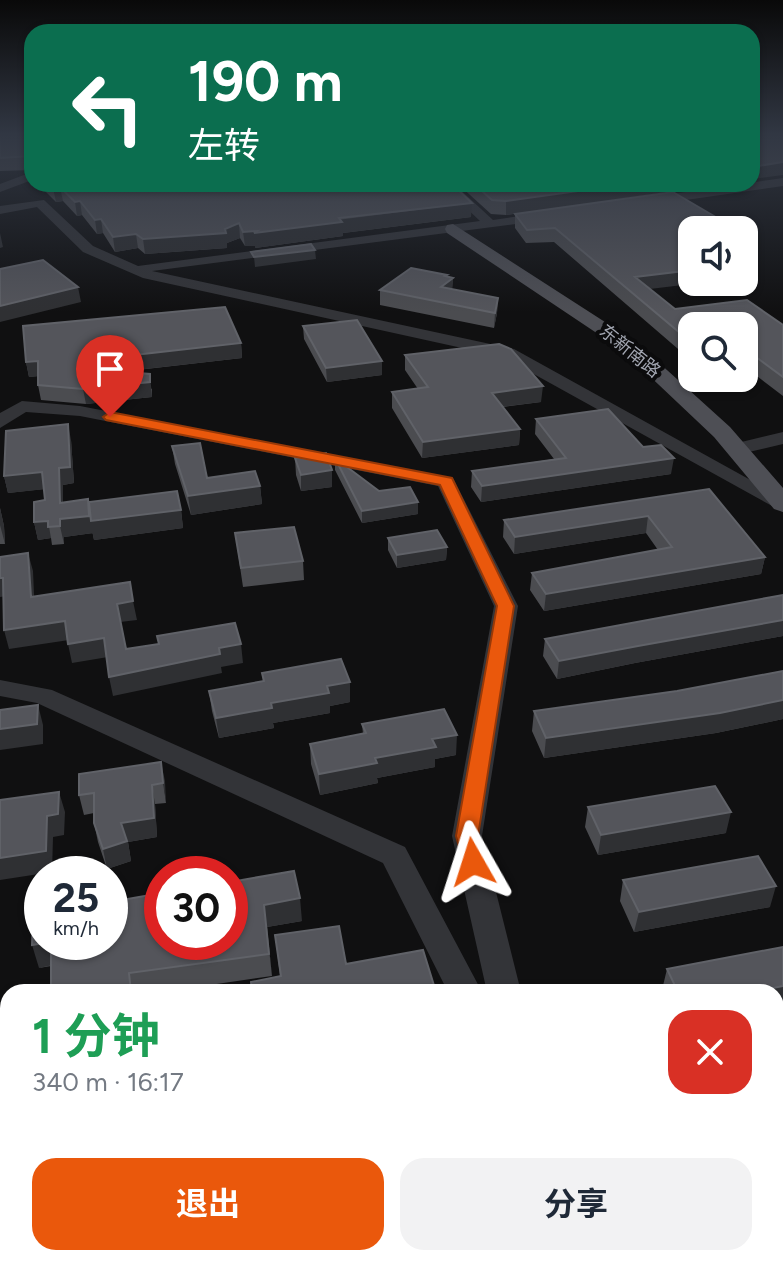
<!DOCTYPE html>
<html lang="zh">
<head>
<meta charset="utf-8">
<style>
  body { margin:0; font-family:Figtree,"Noto Sans SC",sans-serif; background:#f2f2f3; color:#1f2937; height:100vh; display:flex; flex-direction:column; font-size:30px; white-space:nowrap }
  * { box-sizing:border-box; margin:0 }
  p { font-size:26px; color:#747a83 }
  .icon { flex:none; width:44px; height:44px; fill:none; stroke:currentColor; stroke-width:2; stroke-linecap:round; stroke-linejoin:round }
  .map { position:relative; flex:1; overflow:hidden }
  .drawer { position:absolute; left:0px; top:984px; width:784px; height:282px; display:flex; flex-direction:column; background:#fff; border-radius:24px 24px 0 0; box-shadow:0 2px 6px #0004 }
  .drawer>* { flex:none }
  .guide { position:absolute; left:24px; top:24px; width:736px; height:168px; border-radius:24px; box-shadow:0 2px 6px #0004; background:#0b6e4f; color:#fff; overflow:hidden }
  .fabs { position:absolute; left:678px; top:216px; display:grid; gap:16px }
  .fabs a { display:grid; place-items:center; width:80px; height:80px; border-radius:16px; background:#fff; box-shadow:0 2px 6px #0004; font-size:40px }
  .speed { position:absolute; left:24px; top:856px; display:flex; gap:16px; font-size:40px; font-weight:700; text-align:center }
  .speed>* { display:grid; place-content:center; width:104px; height:104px; border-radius:50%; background:#fff; box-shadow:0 2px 6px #0004; line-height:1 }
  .speed small { font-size:20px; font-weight:400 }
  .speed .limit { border:12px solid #d22; background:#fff; color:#111 }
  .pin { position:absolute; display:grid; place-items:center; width:68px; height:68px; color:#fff; margin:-82px -34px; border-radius:50% 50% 50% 0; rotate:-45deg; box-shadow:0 0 8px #0007 }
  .pin .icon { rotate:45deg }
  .me { position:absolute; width:88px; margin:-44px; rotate:354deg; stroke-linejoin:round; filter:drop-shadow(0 0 6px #0008) }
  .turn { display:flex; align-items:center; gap:28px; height:168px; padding:0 32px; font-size:36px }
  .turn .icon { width:104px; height:104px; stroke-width:2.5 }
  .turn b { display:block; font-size:56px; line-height:68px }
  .round { display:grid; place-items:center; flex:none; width:84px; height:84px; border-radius:24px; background:#f2f2f3 }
  .summary { display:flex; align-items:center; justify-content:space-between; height:136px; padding:0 32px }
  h1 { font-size:48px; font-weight:700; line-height:60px; color:#1e9e55 }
  .cta { display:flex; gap:16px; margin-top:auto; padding:16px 32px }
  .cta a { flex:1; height:92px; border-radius:24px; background:#ea580c; color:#fff; font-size:32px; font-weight:700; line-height:92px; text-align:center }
  .cta a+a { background:#f2f2f3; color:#1f2937 }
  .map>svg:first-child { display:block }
</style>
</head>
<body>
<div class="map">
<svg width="783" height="1265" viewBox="0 0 783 1265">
  <rect width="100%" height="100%" fill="#101011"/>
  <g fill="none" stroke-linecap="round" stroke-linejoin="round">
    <path fill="#333438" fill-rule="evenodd" d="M32,172V180L0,192V184Z
      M783,178V186L651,205L645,201L651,197Z
      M441,184H454L493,220L547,212L553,216L547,220L152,271L514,349L783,498V512L503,357L143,278L83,252L37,207L0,214V206L44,200L93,246L138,266L480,221Z
      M22,401L80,406L453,478L518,606L482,836L521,992H487L452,836L494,606L438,486L80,416L26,412L0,428V413Z
      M783,432V444L736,455L726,449L729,445Z
      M0,680L52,690L405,847L482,992H448L383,863L37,703L0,696Z"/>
    <path fill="#4e4f55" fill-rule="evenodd" d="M453,224L636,342L730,427L783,488V512L774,509L714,437L622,350L447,233L445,229L447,225Z
      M783,1126V1172L776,1174V1128Z
      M783,1178V1226L776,1227V1179Z
      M253,1258H331L329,1265H250Z
      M492,1258H570L568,1265H489Z"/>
  </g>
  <path fill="#4b4c50" d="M0,135H32V170L0,171Z
    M38,184H452L471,217L343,233V236L255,248V246H245L240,238L227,243V248L145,254L138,248L115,252L103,233L97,234L82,215L77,216L63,201L56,202Z
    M458,184H721L506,215L491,214Z
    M515,214L692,230L650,289L675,309L783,325V396L753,373L744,374V326H692V361L554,242L526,243L515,228Z
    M447,275V277L453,278L452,289L498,298L497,313L494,328L380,305V290Z
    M303,326L382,361V375L327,382L304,339Z
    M241,343L242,358L120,372L152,389V397L86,404L41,400L38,385V376L29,377L26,362Z
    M405,355L541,402L503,407L520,429L519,445L422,458L392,408V392L418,389L405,370Z
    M536,419L643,447L671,474L481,502L471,487L472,471L554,459L535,434Z
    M71,440L74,483L63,485V502H89L181,510L183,528L94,540L92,530L93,533L64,537V544L52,545L51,538L38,540L34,522L45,500L44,489L8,493L4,476Z
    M172,446L207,478L260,486L262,504L191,515L175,464Z
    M295,458L332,470V487L301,491L296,475Z
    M335,458L379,491L418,502V514L362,523L335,470Z
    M709,489L765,557L761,574L544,611L530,590L532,573L658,550L646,533L514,554L503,537L504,520Z
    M0,508L4,526L5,544H0Z
    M235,533L303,561L304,580L243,587Z
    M388,538L447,547L446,560L397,568L388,550Z
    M783,595V636L635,663L557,679L543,656L545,639Z
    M783,671V719L716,733L544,758L532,731L534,711L677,691Z
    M262,673L350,682V702L330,706V713L273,723L274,728L219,738L212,711L209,691L263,682Z
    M362,724L456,755L435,759V767L377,778L378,783L320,795L311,764L310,744L363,734Z
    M161,762L166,803L155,804L157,837L128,842L131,861L107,869L98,842L94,823V813L84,815L79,795Z
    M588,807L726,833L598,855L585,827Z
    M623,880L770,907L634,932L620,901Z
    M230,882L302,921L267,927L272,976L162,992H51V966L39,968Z
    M275,935L346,964L280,976Z
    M783,947V1006L776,1007V992H662V990L667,969Z"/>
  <path fill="#2f3033" d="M783,162V175L752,179V167Z
    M628,184H721L506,215V201Z
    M60,187L63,201L56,202L53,188Z
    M80,201L82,215L77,216L75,202Z
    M472,203L471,217L343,233V236L255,248V246H245L243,232Z
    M101,219L103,233L97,234L95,220Z
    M239,223L240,238L227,243V248L145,254L143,239L225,229Z
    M731,226L730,230H699Z
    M0,233L3,247L0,248Z
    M136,234L138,248L115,252L113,237Z
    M315,250L316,259L255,267L254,257Z
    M692,270V282H708L633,291L635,277Z
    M447,275V283L453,278L452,292L441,287L445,276Z
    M78,287L81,302L0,322V306Z
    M498,298L497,313L494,328L495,313Z
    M241,343L242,358L92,375L90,369V360Z
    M756,357L753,373L744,374V359Z
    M38,361L41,376L29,377L26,362Z
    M382,361V375L327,382L326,368Z
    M150,374L152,397L86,404L83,389Z
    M543,386L541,402L492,408V393Z
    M68,424L71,440L74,483L63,485V519L89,516H92L181,510L183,528L94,540L92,530L93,533L64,537V544L60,526L59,468Z
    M520,429L519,445L422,458L423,442Z
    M674,458L671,474L481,502L482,486Z
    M332,470V487L301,491V475Z
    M42,472L46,489L8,493L4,476Z
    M260,486L262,504L191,515L188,496Z
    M418,502V514L362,523V511Z
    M0,508L4,526L5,544L0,525Z
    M648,516L646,533L514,554L515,537Z
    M48,521L51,538L38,540L34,522Z
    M447,547L446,560L397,568V555Z
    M28,553L33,571L35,616L31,597Z
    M765,557L761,574L544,611L546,594Z
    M0,578H3L7,596L0,597Z
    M133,601L137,620L120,622L117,604Z
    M783,620V636L635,663L557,679L559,661L638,646Z
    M65,621L69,640L9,649L4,630Z
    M104,638L108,657L72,663L68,644Z
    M241,644L243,663L221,667L222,673L113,696L109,677L219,648Z
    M350,682V702L330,706V713L273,723L274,728L219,738L216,718L327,686Z
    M783,700V719L716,733L544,758L546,738Z
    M38,705L43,725V744L0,750V729Z
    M457,735L456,755L435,759V767L377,778L378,783L320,795L319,774L432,739Z
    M161,762L165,781L166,803L163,783Z
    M152,785L155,804L157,837L128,842L131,861L107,869L103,849L121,823Z
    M59,792L65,812L64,835L53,837L52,872L0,880V858L47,816Z
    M731,812L726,833L598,855L601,835Z
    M776,886L770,907L634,932L639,912Z
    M300,898L302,921L267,927L272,976L264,905Z
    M51,942L57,964L39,968L32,945Z
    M783,986V1006L776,1007V992H754Z"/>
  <path fill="#54555b" stroke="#606268" stroke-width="2" d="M0,135H32V166L31,156L0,158Z
    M752,135H783V162L752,167Z
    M49,184H452L472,203L339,218L342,222L254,233L257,231L243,232L239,223L225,229L226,233L143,239L136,234L113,237L101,219L95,220L80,201L75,202L60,187L53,188Z
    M474,184H628L506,201L492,200Z
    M673,192L731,226L692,230V270L635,277L675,309L747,300L783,325V377L756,357L744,359V326H692V343L555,228L527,230L515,214Z
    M311,244L315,250L254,257L251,252Z
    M43,260L78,287L0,306V269Z
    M411,268L447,275L445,276L453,278L441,287L498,298L495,313L380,290Z
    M225,307L241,343L90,360V369L150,374V382L83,389L38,385V361L26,362L23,326Z
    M357,320L382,361L326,368L303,326Z
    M499,344L511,349L543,386L492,393L520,429L423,442L392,392L428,387L405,355Z
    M608,409L643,447L661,445L674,458L482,486L472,471L566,458L536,419Z
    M68,424L70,467L59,468L60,503L88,499L89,516L60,519V526L48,527V521L34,522V502L45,500L42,472L4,476L6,431Z
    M200,443L207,478L255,471L260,486L188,496L172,446Z
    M326,453L332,470L301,475L295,458Z
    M335,458L379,491L410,487L418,502L362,511Z
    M709,489L765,557L546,594L532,573L672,547L648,516L515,537L504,520Z
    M177,491L181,510L91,521L89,502Z
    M294,527L303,561L241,568L235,533Z
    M437,530L447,547L397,555L388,538Z
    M28,553L31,597L130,582L133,601L117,604L126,649L159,644L157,636L235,623L241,644L219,648L220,654L109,677L104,638L68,644L65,621L4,630L3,578H0V557Z
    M783,595V620L638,646L559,661L545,639Z
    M341,659L350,682L327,686L329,693L271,703L272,708L216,718L209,691L264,681L262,673Z
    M783,671V700L720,713L546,738L534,711L677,691Z
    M38,705L37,724L0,729V710Z
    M444,709L457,735L432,739L436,747L375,758L377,763L319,774L310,744L366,733L362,724Z
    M161,762L163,783L152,785L154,818L121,823L127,841L103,849L94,823V793L79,795V774Z
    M715,786L731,812L601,835L588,807Z
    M59,792L58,814L47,816L46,851L0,858V800Z
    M758,856L776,886L639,912L623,880Z
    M294,871L300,898L264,905L269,954L129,973L131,992H51V942H110V902L162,893V942H230V882Z
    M42,914V942H50L32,945L33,915Z
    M339,926L346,964L423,950L436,992H252L251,982L281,976L275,935Z
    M783,947V986L754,992H678L667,969Z
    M230,988L231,992H208Z"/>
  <linearGradient id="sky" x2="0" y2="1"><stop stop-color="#090909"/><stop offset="0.43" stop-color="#313743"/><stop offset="1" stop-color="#313743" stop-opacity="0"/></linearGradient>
  <rect width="783" height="312" fill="url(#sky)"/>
  <path fill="#ea580c" stroke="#983908" stroke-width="2" d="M110,412L452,478L514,606L478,836L484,862L481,868L473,871L465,868L456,836L497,606L440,485L106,420L103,417Z"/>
  <g text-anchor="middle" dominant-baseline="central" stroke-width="8" stroke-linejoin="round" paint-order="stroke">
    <g font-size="18" fill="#a2a6b1" stroke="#0b0b0c">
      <text transform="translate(630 351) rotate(39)">东新南路</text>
    </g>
  </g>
</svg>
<div class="fabs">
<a><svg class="icon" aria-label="sound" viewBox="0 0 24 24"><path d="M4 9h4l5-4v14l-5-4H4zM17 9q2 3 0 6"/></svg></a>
<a><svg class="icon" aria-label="search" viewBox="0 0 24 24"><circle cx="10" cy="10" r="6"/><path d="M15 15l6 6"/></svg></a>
</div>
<div class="speed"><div>25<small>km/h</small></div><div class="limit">30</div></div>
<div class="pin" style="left:110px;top:417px;background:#d93025"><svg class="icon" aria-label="arrive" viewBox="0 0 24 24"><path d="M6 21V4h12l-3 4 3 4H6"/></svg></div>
<svg class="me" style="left:473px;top:862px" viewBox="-20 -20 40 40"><path d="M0-17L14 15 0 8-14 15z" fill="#ea580c" stroke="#fff" stroke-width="4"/></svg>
<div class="guide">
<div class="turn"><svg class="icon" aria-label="left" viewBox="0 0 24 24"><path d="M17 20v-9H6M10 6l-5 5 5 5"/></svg><div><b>190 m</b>左转</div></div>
</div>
<section class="drawer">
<div class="summary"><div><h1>1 分钟</h1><p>340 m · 16:17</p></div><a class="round" style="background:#d93025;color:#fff"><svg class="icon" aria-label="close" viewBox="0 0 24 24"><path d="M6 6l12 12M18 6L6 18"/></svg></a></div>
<div class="cta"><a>退出</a><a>分享</a></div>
</section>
</div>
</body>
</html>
